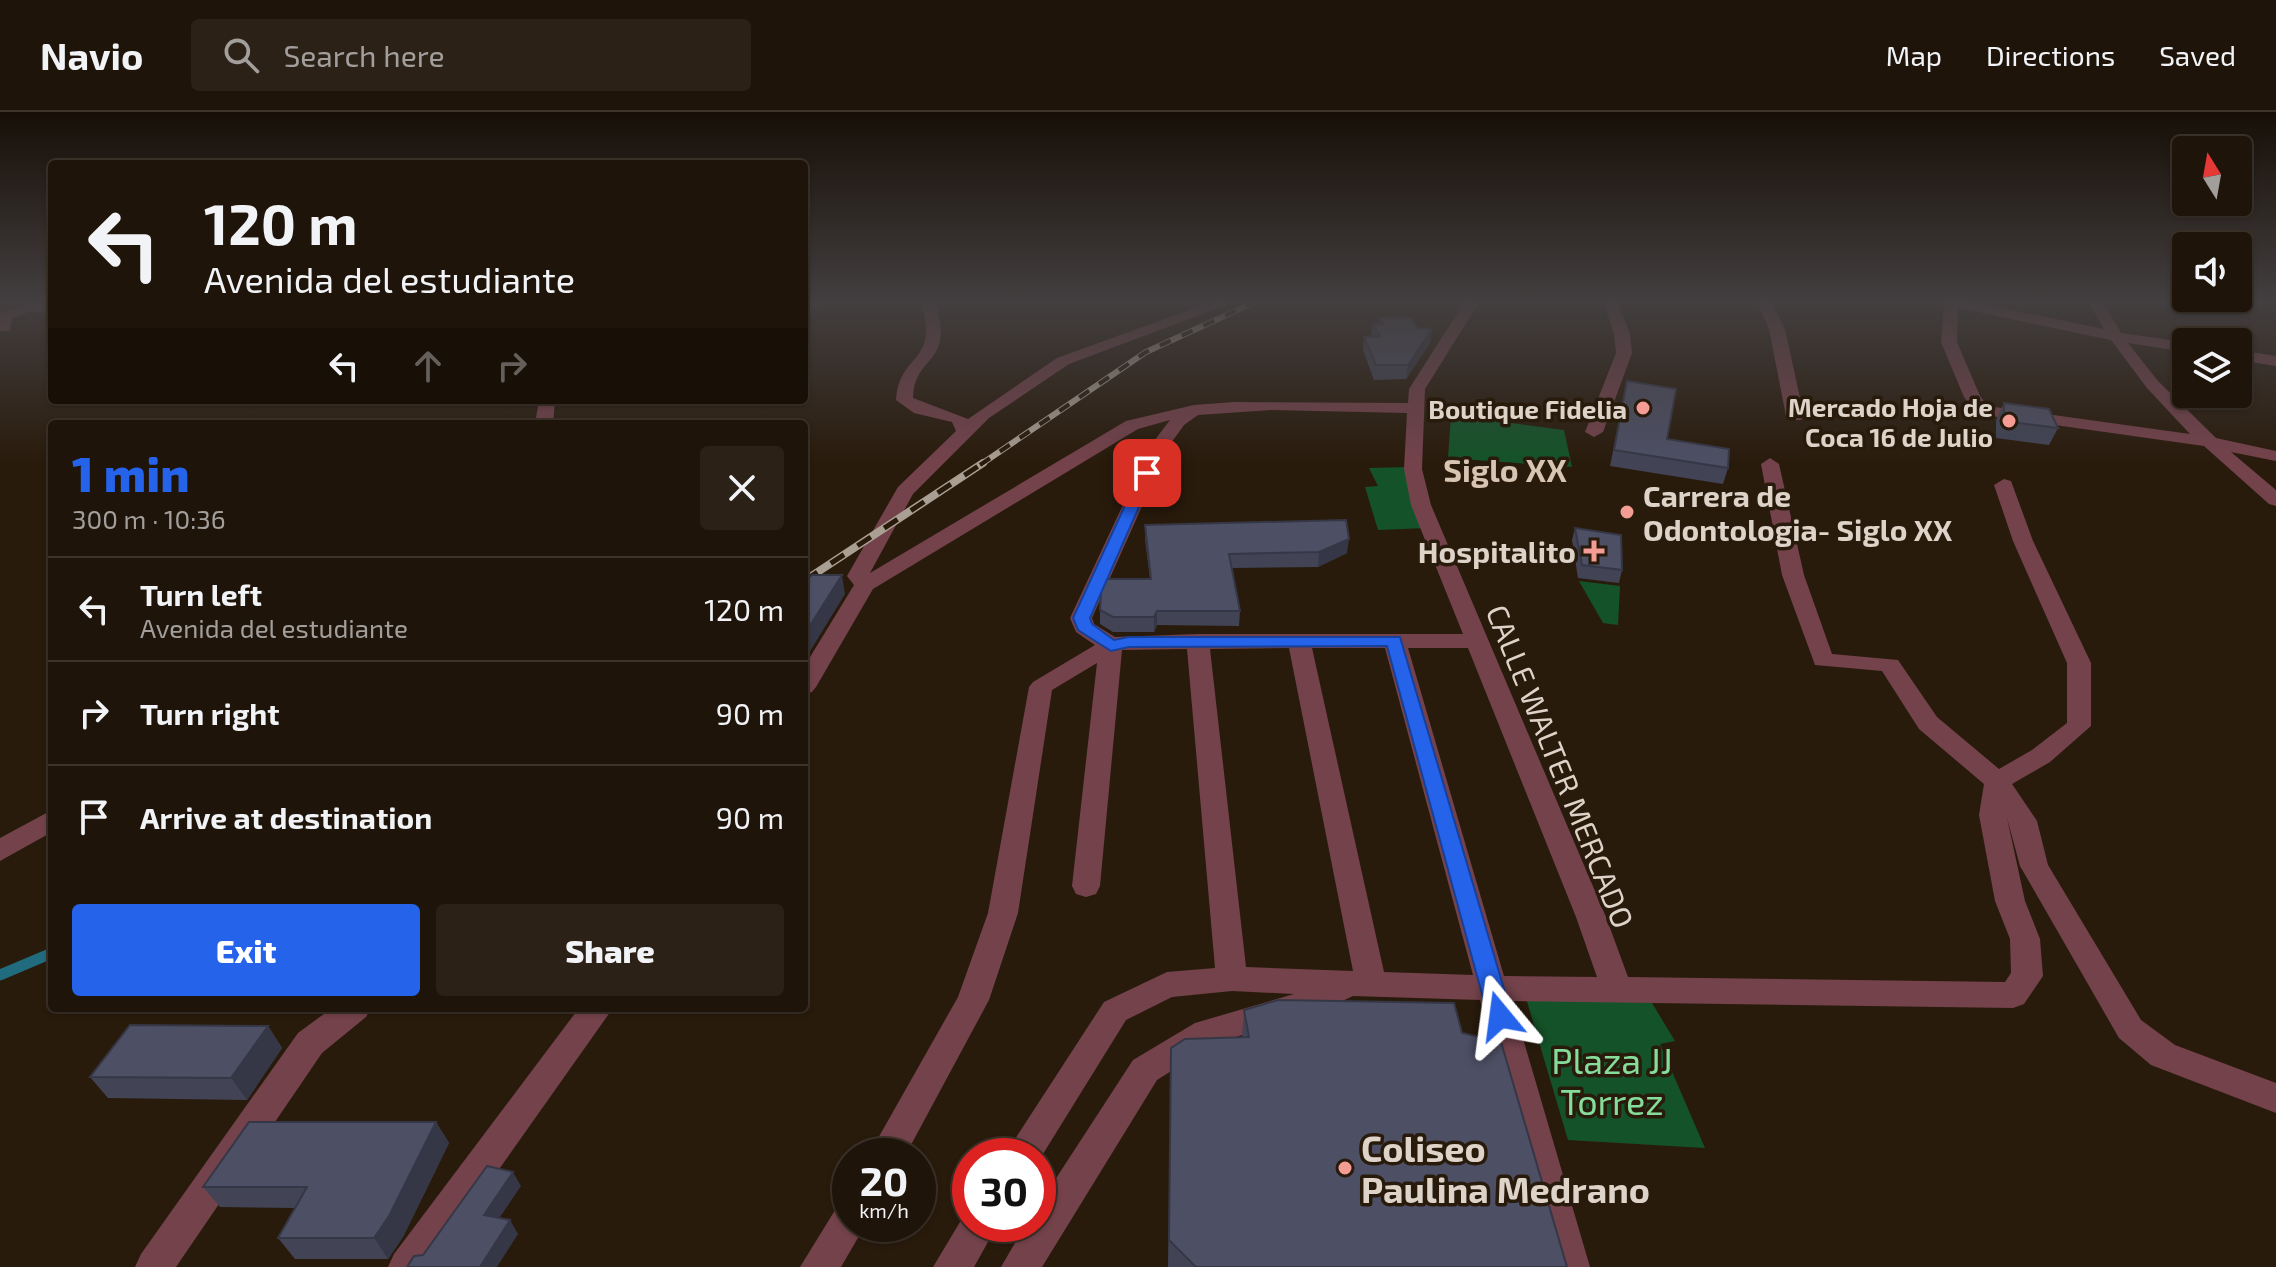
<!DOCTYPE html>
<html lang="en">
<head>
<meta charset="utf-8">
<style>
  body { margin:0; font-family:"Exo 2",sans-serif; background:#2c2117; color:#f1f3f6; height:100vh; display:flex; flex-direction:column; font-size:30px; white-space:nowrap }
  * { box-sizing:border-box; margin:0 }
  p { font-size:26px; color:#a19e9c }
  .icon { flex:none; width:44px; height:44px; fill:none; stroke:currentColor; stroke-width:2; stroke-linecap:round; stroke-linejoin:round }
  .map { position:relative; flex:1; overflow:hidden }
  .sheet { position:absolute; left:48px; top:308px; width:760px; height:592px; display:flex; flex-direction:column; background:#1f1409; border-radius:8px; box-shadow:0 2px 6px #0004,0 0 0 2px #3c332a }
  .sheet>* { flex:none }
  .top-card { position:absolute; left:48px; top:48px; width:760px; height:244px; border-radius:8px; box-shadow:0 2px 6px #0004,0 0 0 2px #3c332a; background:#1f1409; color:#f1f3f6; overflow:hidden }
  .needle { width:52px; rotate:349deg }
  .buttons { position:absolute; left:2172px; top:24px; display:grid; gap:16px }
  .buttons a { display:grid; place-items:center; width:80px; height:80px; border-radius:8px; background:#1f1409; box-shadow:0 2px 6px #0004,0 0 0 2px #3c332a; font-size:40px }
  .speed { position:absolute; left:832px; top:1026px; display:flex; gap:16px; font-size:40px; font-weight:700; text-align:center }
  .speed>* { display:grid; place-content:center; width:104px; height:104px; border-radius:50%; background:#1f1409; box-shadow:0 2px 6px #0004,0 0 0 2px #3c332a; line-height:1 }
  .speed small { font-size:20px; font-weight:400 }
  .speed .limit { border:12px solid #d22; background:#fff; color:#111 }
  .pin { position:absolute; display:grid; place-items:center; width:68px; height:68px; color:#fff; margin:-34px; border-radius:16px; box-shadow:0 4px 12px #0006 }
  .me { position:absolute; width:88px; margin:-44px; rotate:344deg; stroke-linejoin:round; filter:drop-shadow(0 0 6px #0008) }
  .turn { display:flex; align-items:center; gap:28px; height:168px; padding:0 24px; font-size:36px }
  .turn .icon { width:104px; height:104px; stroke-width:2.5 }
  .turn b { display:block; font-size:56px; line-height:68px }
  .lanes { display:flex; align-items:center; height:76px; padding:0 24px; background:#0003; justify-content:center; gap:40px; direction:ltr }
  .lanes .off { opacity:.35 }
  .round { display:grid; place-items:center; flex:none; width:84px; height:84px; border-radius:8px; background:#2c2117 }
  .summary { display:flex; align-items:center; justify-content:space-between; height:136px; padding:0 24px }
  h1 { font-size:48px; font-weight:800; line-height:60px; color:#2563eb }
  .button { display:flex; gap:16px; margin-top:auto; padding:16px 24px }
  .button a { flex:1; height:92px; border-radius:8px; background:#2563eb; color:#fff; font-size:32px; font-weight:800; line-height:92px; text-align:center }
  .button a+a { background:#2c2117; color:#f1f3f6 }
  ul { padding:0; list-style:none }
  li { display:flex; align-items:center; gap:24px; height:104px; padding:0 24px; border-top:2px solid #3c332a }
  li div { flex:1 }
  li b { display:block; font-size:30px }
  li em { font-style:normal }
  header { display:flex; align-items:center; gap:48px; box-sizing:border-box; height:112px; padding:0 40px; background:#1f1409; border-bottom:2px solid #3c332a }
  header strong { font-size:38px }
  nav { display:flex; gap:44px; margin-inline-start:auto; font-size:28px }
  .search { width:560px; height:72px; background:#2c2117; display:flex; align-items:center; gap:20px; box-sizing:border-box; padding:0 28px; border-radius:8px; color:#a19e9c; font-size:30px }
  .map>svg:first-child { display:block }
</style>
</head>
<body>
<header>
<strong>Navio</strong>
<div class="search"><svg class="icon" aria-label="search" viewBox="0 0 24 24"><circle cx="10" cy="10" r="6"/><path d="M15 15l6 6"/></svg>Search here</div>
<nav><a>Map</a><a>Directions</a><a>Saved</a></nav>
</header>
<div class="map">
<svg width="2276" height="1155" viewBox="0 0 2276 1155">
  <rect width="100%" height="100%" fill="#291b0c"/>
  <path fill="#145329" d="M1451,303L1564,318L1572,355L1448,346Z
    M1409,355L1426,416L1378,418L1365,375L1378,374L1369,356Z
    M1579,469L1620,474L1618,513L1603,511Z
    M1526,886L1652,891L1675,929L1660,932L1705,1036L1568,1028Z"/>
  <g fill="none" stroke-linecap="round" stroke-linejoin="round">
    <path stroke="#216b7e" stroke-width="11" d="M0,863L52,841"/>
    <path fill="#74424b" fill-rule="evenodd" d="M808,189H825L804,203V192Z
      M921,189H935C956,254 914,241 913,286L968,307L1057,246L1214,189H1237L1069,252L989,306L913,382L870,461L1126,309L1194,293L1234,290L1408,291L1409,277L1465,189H1480L1425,277L1422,357L1431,393L1606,805L1628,865L2005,870L2011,861L2010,827L1995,789L1979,703L1984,672L1919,617L1882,559L1815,553L1782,463L1761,352L1770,346L1779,352L1804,463L1832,542L1898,548L1937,605L1999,657L2032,638L2067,611V551L2013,429L1994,373L2004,367L2011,369L2033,429L2091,551V614L2050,650L2012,672L2037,709L2048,753L2141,908L2175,933L2276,971V1001L2151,953L2119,926L2020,754L2007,706L2025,789L2040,827L2043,864L2024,892L2013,896L1512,889L1590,1155H1552L1480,888L1353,884L1323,898L1216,931L1157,968L1042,1155H1001L1026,1112H1038V1094L1133,948L1195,911L1294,882L1232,879L1172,885L1126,908L1038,1050V1044H1004L1104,890L1167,860L1215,856L1187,537L1122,538L1100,774L1096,782L1086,785L1076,782L1072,774L1097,551L1052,578L1018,801L989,888L905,1044H868L958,885L988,801L1029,575L1033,570L1095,533L1076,520L1070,506L1151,333L1170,308L1138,317L873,477L816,575L812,580L804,582V555L854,473L847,464L898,375L956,319L952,310L914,301L896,288C899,239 940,254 921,189ZM1271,298L1407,301L1404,357L1411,393L1463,522H1198L1115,525L1094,512L1092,506L1169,334L1184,313L1198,303ZM1289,536L1353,859L1246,855L1210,537ZM1312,536H1385L1473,863L1384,860ZM1408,536H1468L1576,805L1597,865L1504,864Z
      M1603,189H1617L1630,222L1632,241L1603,320L1594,325L1585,320L1616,241L1614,222Z
      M1757,189H1771L1785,217L1804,304L1801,308H1789L1786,304L1769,217Z
      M1937,189H1967L2104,217L2088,189H2102L2121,221L2186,230V240L2128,231L2158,269L2216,326L2276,339V349L2231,340L2276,378V394L2269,392L2204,334L1977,302L1964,285L1941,230L1944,193ZM1958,196L2111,228L2147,276L2190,322L1988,294L1980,284L1957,230Z
      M28,192L52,193V201L29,200L12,206L10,219H0V201Z
      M2238,238L2276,244V254L2238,248Z
      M539,288H555L553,312H535Z
      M52,698V720L0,749V726Z
      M332,896H371L366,905L322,941L176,1155H135L141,1142L298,921Z
      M579,896H613L430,1155H388L394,1142Z
      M850,1089V1112H866L841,1155H800L837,1095Z
      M970,1098V1112H998L974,1155H933L966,1100Z"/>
    <g stroke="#aa9f93" stroke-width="6">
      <path id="rail-far1" d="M980,353L1146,240L1257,189"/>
    </g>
    <g stroke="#aa9f93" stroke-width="8">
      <path id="rail" d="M804,469L983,351"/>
    </g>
    <use href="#rail-far1" stroke="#291b0c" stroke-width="4" stroke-dasharray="12" stroke-linecap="butt"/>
    <use href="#rail" stroke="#291b0c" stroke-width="5" stroke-dasharray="16" stroke-linecap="butt"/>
  </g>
  <path fill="#424456" d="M1380,206L1417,216L1432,217L1430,231L1406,267L1374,268L1363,238L1364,225L1371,224L1373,212H1379Z
    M1627,269L1667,327L1728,356L1723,372L1610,354Z
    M2004,291L2058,316L2049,333L1996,326V308Z
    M1145,413L1347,441L1318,455L1231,456L1240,499L1239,514L1157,513L1154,520H1113L1100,512V498L1150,467L1145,427Z
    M1575,416L1622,458L1619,471L1578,466L1572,428Z
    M1244,898L1462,921L1567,1155H1168L1171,936L1242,925Z
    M268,914L282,936L247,988L108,986L90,965Z
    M436,1010L449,1031L403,1125L388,1147H295L278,1126L295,1096L220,1095L203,1075Z"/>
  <path fill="#363746" d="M1432,217L1430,231L1406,267L1408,253Z
    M1349,427L1347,441L1318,455L1319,440Z
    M842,463L845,482L804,549V523Z
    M1157,499V513L1154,520V505Z
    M268,914L282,936L247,988L231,966Z
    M436,1010L449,1031L403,1125L388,1147L374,1126Z
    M513,1060L521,1074L492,1117L484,1103Z
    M510,1108L518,1122L497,1155H480Z"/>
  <path fill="#4d4f64" stroke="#363746" stroke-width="2" d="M1380,206H1411L1417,216L1432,217L1408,253H1376L1364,225L1380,224L1373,212H1383Z
    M1627,269L1676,277L1667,327L1729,337L1728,356L1614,338Z
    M2004,291L2049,297L2058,316L2004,309Z
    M1346,408L1349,427L1319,440L1229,442L1240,499H1157L1154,505H1113L1100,498L1101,479L1106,467H1151L1145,413Z
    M1575,416L1621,423L1622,458L1582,453Z
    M812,463H842L804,523V470Z
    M1278,888L1454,891L1462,921L1501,930L1567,1155H1196L1169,1128L1171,936L1185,927L1249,925L1244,898Z
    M130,913L268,914L231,966L90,965Z
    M249,1010H436L389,1104L374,1126H278L307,1075H203Z
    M487,1054L513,1060L484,1103L510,1108L480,1155H407L414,1144L423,1143Z"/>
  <linearGradient id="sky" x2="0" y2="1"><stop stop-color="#170f07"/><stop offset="0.54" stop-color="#433f40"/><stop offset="1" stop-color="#433f40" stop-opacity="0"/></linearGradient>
  <rect width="2276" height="351" fill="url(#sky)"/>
  <path fill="#2563eb" stroke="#184099" stroke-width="2" d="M1147,357L1154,361L1090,506L1092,512L1114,528L1129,525H1400L1512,904L1508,911L1500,914L1491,911L1488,904L1387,534L1129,535L1111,539L1078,518L1073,506L1140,361Z"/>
  <g fill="#f59c94" stroke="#291b0c" stroke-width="3">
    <circle cx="1643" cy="296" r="8"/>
    <circle cx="2009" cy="309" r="8"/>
    <circle cx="1627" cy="400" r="8"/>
    <path d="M1590 427h8v8h8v8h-8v8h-8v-8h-8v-8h8z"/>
    <circle cx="1345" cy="1056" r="8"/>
  </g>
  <g text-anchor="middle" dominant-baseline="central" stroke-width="7" stroke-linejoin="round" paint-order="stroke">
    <g font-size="26" font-weight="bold" fill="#ddd3c9" stroke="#291b0c" text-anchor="end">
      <text x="1993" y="294">Mercado Hoja de<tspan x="1993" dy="30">Coca 16 de Julio</tspan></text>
      <text x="1627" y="296">Boutique Fidelia</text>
    </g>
    <g font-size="30" font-weight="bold" fill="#ddd3c9" stroke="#291b0c" text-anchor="start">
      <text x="1643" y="383">Carrera de<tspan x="1643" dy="34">Odontologia- Siglo XX</tspan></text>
      <text x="1576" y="439" text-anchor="end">Hospitalito</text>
    </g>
    <g font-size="30" fill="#ddd3c9" stroke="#291b0c">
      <text transform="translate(1561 654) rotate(68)">CALLE WALTER MERCADO</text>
    </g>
    <g font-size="32" font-weight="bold" fill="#d7c4b1" stroke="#291b0c">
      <text x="1505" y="357">Siglo XX</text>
    </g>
    <g font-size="36" fill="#86dc9a" stroke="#291b0c">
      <text x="1612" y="947">Plaza JJ<tspan x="1612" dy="41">Torrez</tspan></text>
    </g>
    <g font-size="36" font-weight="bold" fill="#ddd3c9" stroke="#291b0c" text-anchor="start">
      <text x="1361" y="1035">Coliseo<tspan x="1361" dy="41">Paulina Medrano</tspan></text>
    </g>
  </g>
</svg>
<div class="buttons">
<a><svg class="needle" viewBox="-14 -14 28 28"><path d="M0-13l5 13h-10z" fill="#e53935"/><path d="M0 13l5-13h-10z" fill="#a19e9c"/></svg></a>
<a><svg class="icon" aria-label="sound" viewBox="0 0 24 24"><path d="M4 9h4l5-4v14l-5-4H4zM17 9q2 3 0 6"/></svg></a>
<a><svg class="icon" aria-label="layers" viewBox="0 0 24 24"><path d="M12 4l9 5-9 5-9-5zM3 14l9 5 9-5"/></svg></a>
</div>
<div class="speed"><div>20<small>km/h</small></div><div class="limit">30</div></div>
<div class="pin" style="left:1147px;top:361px;background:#d93025"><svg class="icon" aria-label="arrive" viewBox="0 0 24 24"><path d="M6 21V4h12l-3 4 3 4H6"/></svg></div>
<svg class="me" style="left:1500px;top:904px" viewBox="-20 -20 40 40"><path d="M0-17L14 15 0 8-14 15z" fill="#2563eb" stroke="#fff" stroke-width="4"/></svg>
<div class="top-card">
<div class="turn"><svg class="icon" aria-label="left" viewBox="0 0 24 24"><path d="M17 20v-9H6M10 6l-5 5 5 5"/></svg><div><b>120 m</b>Avenida del estudiante</div></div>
<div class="lanes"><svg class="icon" aria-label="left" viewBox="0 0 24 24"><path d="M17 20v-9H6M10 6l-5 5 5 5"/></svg><svg class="icon off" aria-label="ahead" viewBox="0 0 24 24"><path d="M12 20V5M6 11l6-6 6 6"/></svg><svg class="icon off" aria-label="right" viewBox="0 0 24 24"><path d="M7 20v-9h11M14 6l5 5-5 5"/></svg></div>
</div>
<section class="sheet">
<div class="summary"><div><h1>1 min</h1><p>300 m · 10:36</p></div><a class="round"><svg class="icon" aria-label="close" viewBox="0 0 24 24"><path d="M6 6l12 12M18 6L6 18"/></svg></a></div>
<ul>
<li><svg class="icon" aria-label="left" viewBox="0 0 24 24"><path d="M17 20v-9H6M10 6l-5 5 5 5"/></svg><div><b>Turn left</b><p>Avenida del estudiante</p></div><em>120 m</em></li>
<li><svg class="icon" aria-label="right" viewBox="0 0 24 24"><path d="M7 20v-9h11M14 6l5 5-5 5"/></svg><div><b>Turn right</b></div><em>90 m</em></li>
<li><svg class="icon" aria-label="arrive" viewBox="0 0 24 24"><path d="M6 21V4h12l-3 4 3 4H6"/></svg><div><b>Arrive at destination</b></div><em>90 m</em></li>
</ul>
<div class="button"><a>Exit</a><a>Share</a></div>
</section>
</div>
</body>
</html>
